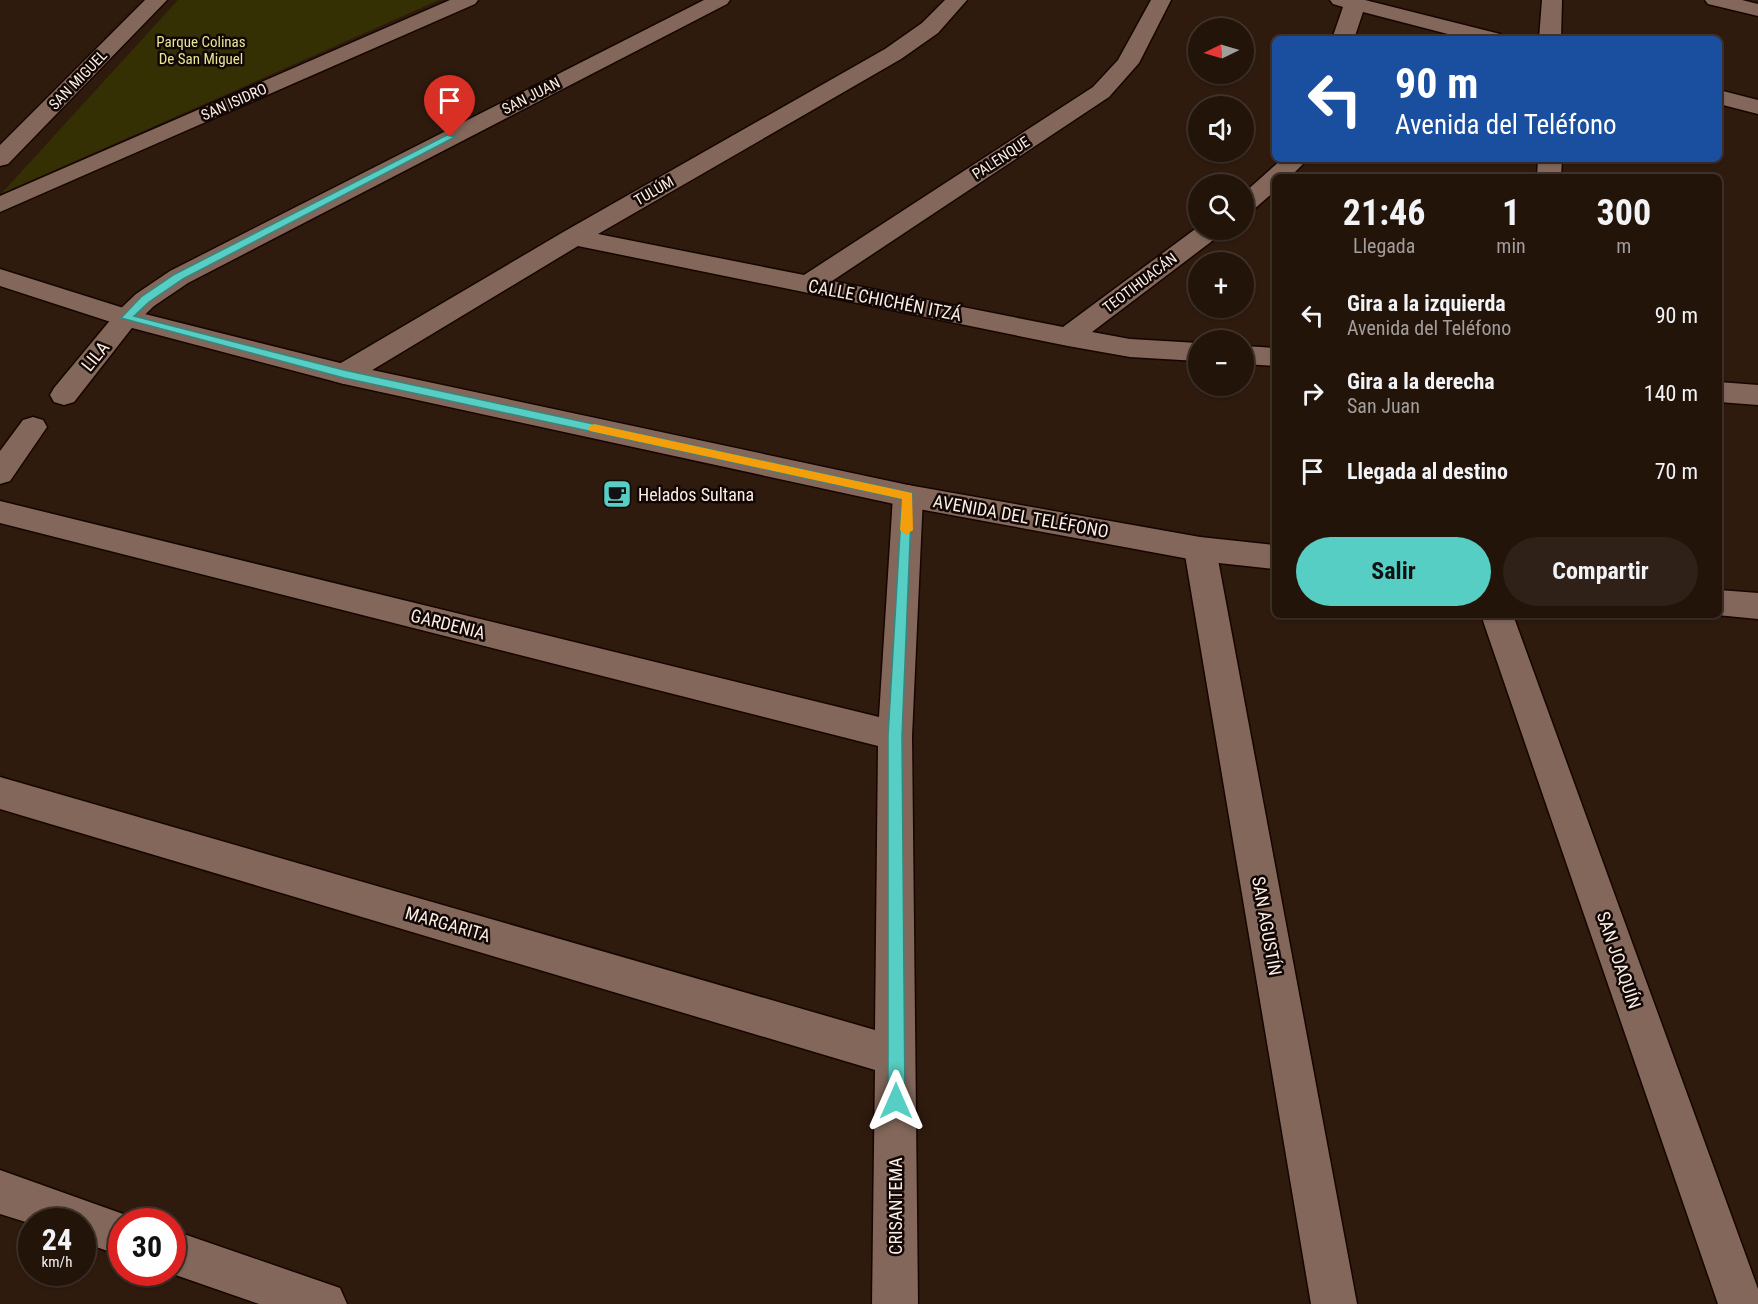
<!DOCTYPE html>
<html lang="es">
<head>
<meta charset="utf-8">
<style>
  body { margin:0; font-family:"Roboto Condensed",sans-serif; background:#2f2118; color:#f1f3f6; height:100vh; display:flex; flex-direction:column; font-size:22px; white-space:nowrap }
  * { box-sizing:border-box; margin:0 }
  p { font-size:20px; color:#a39e9c }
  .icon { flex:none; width:33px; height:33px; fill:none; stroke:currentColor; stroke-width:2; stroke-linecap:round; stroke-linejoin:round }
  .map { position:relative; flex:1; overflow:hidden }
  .details { position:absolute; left:1272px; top:174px; width:450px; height:444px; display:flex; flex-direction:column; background:#23140a; border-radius:9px; box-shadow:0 2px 4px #0004,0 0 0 2px #40332b }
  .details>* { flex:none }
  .banner { position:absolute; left:1272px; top:36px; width:450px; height:126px; border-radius:9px; box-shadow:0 2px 4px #0004,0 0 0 2px #40332b; background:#1a4fa0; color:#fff; overflow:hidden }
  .needle { width:39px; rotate:265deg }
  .tools { position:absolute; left:1188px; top:18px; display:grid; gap:12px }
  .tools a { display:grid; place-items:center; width:66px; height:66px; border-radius:50%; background:#23140a; box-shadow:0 2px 4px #0004,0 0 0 2px #40332b; font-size:30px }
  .speed { position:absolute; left:18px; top:1208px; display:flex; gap:12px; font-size:30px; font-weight:700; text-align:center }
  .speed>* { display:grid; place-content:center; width:78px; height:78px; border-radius:50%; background:#23140a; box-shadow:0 2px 4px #0004,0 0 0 2px #40332b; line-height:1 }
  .speed small { font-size:15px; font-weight:400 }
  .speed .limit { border:9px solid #d22; background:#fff; color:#111 }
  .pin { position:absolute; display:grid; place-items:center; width:51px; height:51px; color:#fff; margin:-62px -26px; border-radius:50% 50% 50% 0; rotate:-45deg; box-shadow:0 0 6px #0007 }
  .pin .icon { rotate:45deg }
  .me { position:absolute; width:66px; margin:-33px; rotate:0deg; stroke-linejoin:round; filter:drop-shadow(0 0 4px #0008) }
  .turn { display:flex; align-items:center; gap:21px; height:126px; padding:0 24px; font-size:27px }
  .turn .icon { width:78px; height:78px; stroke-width:2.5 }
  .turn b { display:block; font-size:42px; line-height:51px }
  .eta { display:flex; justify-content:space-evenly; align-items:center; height:102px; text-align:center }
  .eta b { font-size:36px; font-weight:700; line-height:42px }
  .primary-button { display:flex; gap:12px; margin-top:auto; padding:12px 24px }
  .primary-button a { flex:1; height:69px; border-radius:36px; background:#56cec3; color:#111; font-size:24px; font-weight:700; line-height:69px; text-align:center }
  .primary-button a+a { background:#2f2118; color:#f1f3f6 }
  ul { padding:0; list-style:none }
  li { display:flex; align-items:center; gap:18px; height:78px; padding:0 24px }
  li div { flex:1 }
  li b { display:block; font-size:22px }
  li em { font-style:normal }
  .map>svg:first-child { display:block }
</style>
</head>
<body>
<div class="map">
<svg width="1758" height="1304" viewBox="0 0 1758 1304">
  <rect width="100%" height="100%" fill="#2f1a0e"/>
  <path fill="#343004" d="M178,0H439L1,194Z"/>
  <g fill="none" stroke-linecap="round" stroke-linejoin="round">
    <g stroke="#160500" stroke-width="3">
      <path id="minor" d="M145,0H167L8,164L0,166V145Z
        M450,0H478L475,4L0,212V196Z
        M704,0H730L727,4L188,283L154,306L135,324L74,402L64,405L54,402L50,395L54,388L117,312L136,294L170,271Z
        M945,0H967L938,33L901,59L598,234L804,275L1093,87L1118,60L1151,0H1171L1139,63L1109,97L832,281L1063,327L1198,227V230H1223L1220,235L1092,332L1130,339L1198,343V361L1130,357L1068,346L578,246L354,381L344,384L334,381L330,374L334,367L565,231L885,49L922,23Z
        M1330,0H1365L1500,34L1503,39H1467L1363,12L1354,39H1332L1343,7L1333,4Z
        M1542,0H1562L1561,39H1539Z
        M1705,0H1742L1758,4V16L1708,4Z
        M1719,90L1758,100V114L1719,104Z
        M1282,159H1308L1290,177H1275V191L1253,210L1244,212V193Z
        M1538,159H1562L1561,177H1537Z
        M1244,346L1275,348V366L1244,364Z
        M1719,382L1758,385V405L1719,402Z
        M33,417L43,420L47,427L10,481L0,484V451L23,420Z
        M908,485L919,488L923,496L912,736L918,1304H872L875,1070L0,809V777L875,1030L878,746L0,523V501L879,717L893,496L897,488Z
        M1200,537L1211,541L1216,549L1357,1304H1311L1184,549L1189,541Z
        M1481,615H1513L1758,1289V1304H1718Z
        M0,1170L137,1219L139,1221H122V1256L82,1242V1221H32V1224L0,1214Z
        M172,1230L340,1288L347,1304H259L167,1272H172Z"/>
    </g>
    <g stroke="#160500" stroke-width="3">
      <path id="tertiary" d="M0,269L133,311L344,364L908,485L1200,537L1275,545V569L1200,561L908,507L344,384L117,324L0,286Z
        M1719,590L1758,593V619L1717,615Z"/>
    </g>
    <use href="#minor" fill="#82675a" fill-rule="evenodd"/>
    <use href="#tertiary" fill="#82675a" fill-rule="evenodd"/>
  </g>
  <path fill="#56cec3" stroke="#38867f" stroke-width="1.5" d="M447,135L455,137L183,279L149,302L134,316L344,370L912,493L902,736L905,1101L902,1107L896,1109L890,1107L888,1101V736L902,499L344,378L121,318L141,297L175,274Z"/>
  <path fill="#f59e0b" d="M594,424L912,493L913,530L906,535L900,530L902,499L590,431L588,428Z"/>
  <defs>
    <g id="cafe-square" transform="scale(1.5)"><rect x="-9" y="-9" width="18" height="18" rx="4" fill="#56cec3" stroke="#110704"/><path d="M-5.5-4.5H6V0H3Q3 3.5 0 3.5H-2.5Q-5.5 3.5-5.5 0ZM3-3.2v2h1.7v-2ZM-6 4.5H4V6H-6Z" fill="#111"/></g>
  </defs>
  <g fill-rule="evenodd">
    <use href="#cafe-square" x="617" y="494"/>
  </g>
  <g text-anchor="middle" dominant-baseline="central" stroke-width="5" stroke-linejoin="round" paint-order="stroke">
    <g font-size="15" fill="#eae499" stroke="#110704">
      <text x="201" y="42">Parque Colinas<tspan x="201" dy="17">De San Miguel</tspan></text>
    </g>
    <g font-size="15" fill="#fbece4" stroke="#110704">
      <text transform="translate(78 80) rotate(-46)">SAN MIGUEL</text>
      <text transform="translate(531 96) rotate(-27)">SAN JUAN</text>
      <text transform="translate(234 102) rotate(-24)">SAN ISIDRO</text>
      <text transform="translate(1001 158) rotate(-33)">PALENQUE</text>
      <text transform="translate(654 191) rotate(-30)">TULÚM</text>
      <text transform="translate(1140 283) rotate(-37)">TEOTIHUACÁN</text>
    </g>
    <g font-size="18" fill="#fbece4" stroke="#110704">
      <text transform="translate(885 300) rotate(11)">CALLE CHICHÉN ITZÁ</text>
      <text transform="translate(95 356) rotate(-51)">LILA</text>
      <text transform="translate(1021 516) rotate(10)">AVENIDA DEL TELÉFONO</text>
      <text transform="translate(448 624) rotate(14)">GARDENIA</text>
      <text transform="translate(448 924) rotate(16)">MARGARITA</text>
      <text transform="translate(1267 926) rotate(80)">SAN AGUSTÍN</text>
      <text transform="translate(1619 960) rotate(71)">SAN JOAQUÍN</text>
      <text transform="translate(895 1206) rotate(-90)">CRISANTEMA</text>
    </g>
    <g font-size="18" fill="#fbece4" stroke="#110704" text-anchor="start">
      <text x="638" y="494">Helados Sultana</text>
    </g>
  </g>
</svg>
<div class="tools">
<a><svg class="needle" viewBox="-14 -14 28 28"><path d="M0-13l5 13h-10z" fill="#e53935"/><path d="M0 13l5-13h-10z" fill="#a39e9c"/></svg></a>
<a><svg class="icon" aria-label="sound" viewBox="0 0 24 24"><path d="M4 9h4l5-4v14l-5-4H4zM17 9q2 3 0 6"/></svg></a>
<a><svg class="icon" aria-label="search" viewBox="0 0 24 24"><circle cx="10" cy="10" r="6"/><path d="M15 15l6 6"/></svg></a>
<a>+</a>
<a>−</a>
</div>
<div class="speed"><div>24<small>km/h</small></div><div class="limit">30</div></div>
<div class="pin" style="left:450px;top:137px;background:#d93025"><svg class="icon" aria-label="arrive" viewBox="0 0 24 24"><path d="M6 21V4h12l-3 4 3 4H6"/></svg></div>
<svg class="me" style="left:896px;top:1101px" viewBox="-20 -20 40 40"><path d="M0-17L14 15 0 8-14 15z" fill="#56cec3" stroke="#fff" stroke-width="4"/></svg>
<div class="banner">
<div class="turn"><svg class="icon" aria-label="left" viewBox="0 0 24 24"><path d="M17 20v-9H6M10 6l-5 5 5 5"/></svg><div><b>90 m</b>Avenida del Teléfono</div></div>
</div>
<section class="details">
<div class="eta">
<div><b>21:46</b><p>Llegada</p></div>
<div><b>1</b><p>min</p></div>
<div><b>300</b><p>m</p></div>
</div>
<ul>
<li><svg class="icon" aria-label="left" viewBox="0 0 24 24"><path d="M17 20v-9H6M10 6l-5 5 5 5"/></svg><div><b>Gira a la izquierda</b><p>Avenida del Teléfono</p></div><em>90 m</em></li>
<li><svg class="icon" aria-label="right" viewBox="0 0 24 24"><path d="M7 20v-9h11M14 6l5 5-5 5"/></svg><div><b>Gira a la derecha</b><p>San Juan</p></div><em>140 m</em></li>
<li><svg class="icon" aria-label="arrive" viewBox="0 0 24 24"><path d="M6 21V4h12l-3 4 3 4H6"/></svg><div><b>Llegada al destino</b></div><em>70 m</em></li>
</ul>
<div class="primary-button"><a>Salir</a><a>Compartir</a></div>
</section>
</div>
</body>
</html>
